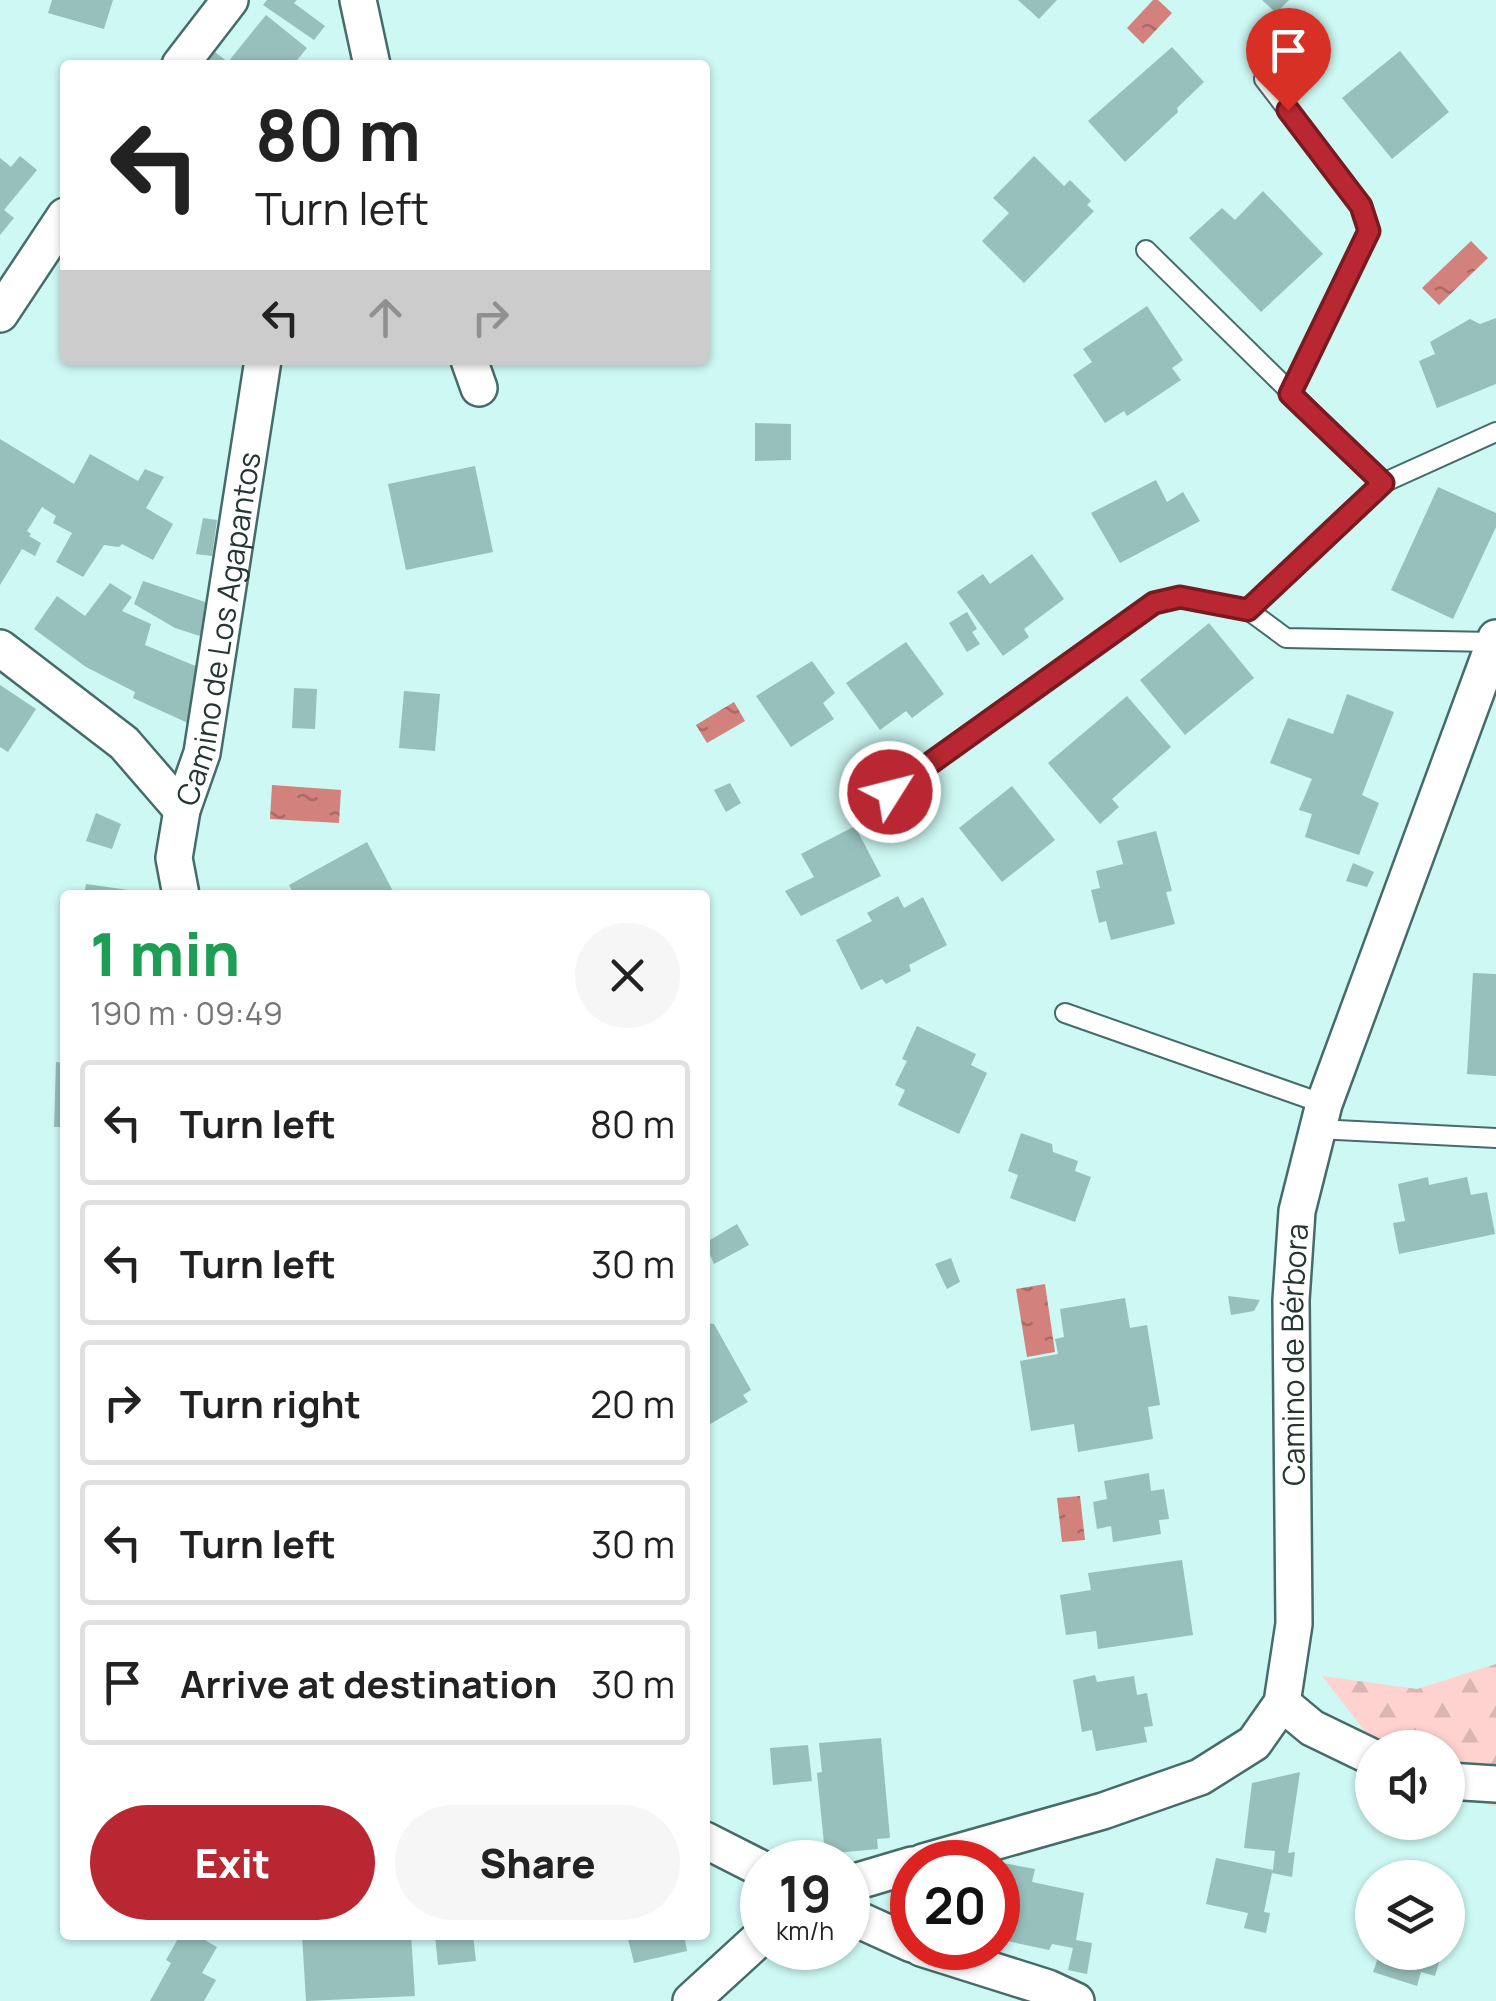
<!DOCTYPE html>
<html lang="en">
<head>
<meta charset="utf-8">
<style>
  body { margin:0; font-family:Manrope,sans-serif; background:#f6f6f6; color:#222; height:100vh; display:flex; flex-direction:column; font-size:38px; white-space:nowrap }
  * { box-sizing:border-box; margin:0 }
  p { font-size:32px; color:#767676 }
  .icon { flex:none; width:55px; height:55px; fill:none; stroke:currentColor; stroke-width:2; stroke-linecap:round; stroke-linejoin:round }
  .map { position:relative; flex:1; overflow:hidden }
  .details { position:absolute; left:60px; top:890px; width:650px; height:1050px; display:flex; flex-direction:column; background:#fff; border-radius:10px; box-shadow:0 2px 8px #0004 }
  .details>* { flex:none }
  .hud { position:absolute; left:60px; top:60px; width:650px; height:305px; border-radius:10px; box-shadow:0 2px 8px #0004; background:#fff; color:#222; overflow:hidden }
  .tools { position:absolute; left:1355px; top:1730px; display:grid; gap:20px }
  .tools a { display:grid; place-items:center; width:110px; height:110px; border-radius:50%; background:#fff; box-shadow:0 2px 8px #0004; font-size:50px }
  .speed { position:absolute; left:740px; top:1840px; display:flex; gap:20px; font-size:50px; font-weight:700; text-align:center }
  .speed>* { display:grid; place-content:center; width:130px; height:130px; border-radius:50%; background:#fff; box-shadow:0 2px 8px #0004; line-height:1 }
  .speed small { font-size:25px; font-weight:400 }
  .speed .limit { border:15px solid #d22; background:#fff; color:#111 }
  .pin { position:absolute; display:grid; place-items:center; width:85px; height:85px; color:#fff; margin:-102px -42px; border-radius:50% 50% 50% 0; rotate:-45deg; box-shadow:0 0 10px #0007 }
  .pin .icon { rotate:45deg }
  .me { position:absolute; width:110px; margin:-55px; rotate:54deg; stroke-linejoin:round; filter:drop-shadow(0 0 8px #0008) }
  .turn { display:flex; align-items:center; gap:35px; height:210px; padding:0 30px; font-size:45px }
  .turn .icon { width:130px; height:130px; stroke-width:2.5 }
  .turn b { display:block; font-size:70px; line-height:85px }
  .lanes { display:flex; align-items:center; height:95px; padding:0 30px; background:#0003; justify-content:center; gap:50px; direction:ltr }
  .lanes .off { opacity:.35 }
  .round { display:grid; place-items:center; flex:none; width:105px; height:105px; border-radius:52px; background:#f6f6f6 }
  .overview { display:flex; align-items:center; justify-content:space-between; height:170px; padding:0 30px }
  h1 { font-size:60px; font-weight:800; line-height:75px; color:#1e9e55 }
  .action { display:flex; gap:20px; margin-top:auto; padding:20px 30px }
  .action a { flex:1; height:115px; border-radius:60px; background:#b92832; color:#fff; font-size:40px; font-weight:800; line-height:115px; text-align:center }
  .action a+a { background:#f6f6f6; color:#222 }
  ul { padding:0; list-style:none }
  li { display:flex; align-items:center; gap:30px; height:125px; margin:0 20px 15px; padding:0 10px; border:5px solid #e0e0e0; border-radius:10px }
  li div { flex:1 }
  li b { display:block; font-size:38px }
  li em { font-style:normal }
  .map>svg:first-child { display:block }
</style>
</head>
<body>
<div class="map">
<svg width="1496" height="2001" viewBox="0 0 1496 2001">
  <defs>
    <pattern id="forest-firs" width="22" height="20" patternUnits="userSpaceOnUse" patternTransform="scale(2.5)"><rect width="22" height="20" fill="#fed2cf"/><path d="M5 1l3.5 6h-7zM16 11l3.5 6h-7z" fill="#dab5b2"/></pattern>
    <pattern id="water-ripples" width="26" height="14" patternUnits="userSpaceOnUse" patternTransform="scale(2.5)"><rect width="26" height="14" fill="#d2817d"/><path d="M2 4q2-2 4 0t4 0M15 11q2-2 4 0t4 0" fill="none" stroke="#aa6a67"/></pattern>
  </defs>
  <rect width="100%" height="100%" fill="#cdf8f3"/>
  <path fill="url(#forest-firs)" d="M1496,1664V1806L1448,1795V1748L1377,1747L1322,1676L1417,1689Z"/>
  <path fill="url(#water-ripples)" d="M1153,0H1158L1172,13L1143,44L1127,28Z
    M1471,241L1488,258L1439,305L1422,288Z
    M734,702L745,721L707,743L696,725Z
    M272,785L341,790L339,823L270,819Z
    M1045,1284L1055,1352L1027,1357L1016,1289Z
    M1080,1496L1085,1540L1062,1542L1057,1498Z"/>
  <path fill="#97bfbb" d="M52,0H113L104,29L48,13Z
    M267,0H297L294,3L325,26L314,40L263,5Z
    M1018,0H1057L1039,19Z
    M1262,0H1289L1276,13Z
    M266,15L307,48L293,65H205L215,52L228,62Z
    M1172,47L1204,82L1177,108L1178,112L1125,162L1088,121Z
    M1400,51L1449,112L1392,159L1342,98Z
    M20,156L37,170L4,210L14,218L0,235V158L11,167Z
    M1034,156L1064,186L1070,180L1091,201L1087,205L1094,211L1024,283L982,241L1009,213L993,198Z
    M1263,191L1323,254L1261,312L1189,238L1222,208L1235,220Z
    M1147,306L1183,360L1172,368L1181,380L1127,416L1124,411L1105,423L1073,375L1092,362L1083,349Z
    M1496,318V384L1437,408L1419,361L1435,354L1430,342L1470,319L1480,324Z
    M755,423L791,424V460L755,461Z
    M0,439L74,484L90,454L138,481L145,469L164,477L146,508L173,524L153,560L122,544L119,547L104,545L83,577L56,562L72,533L53,523L56,516L42,507L27,531L31,534L29,536L41,543L35,556L22,549L0,585Z
    M475,466L493,552L406,570L388,484Z
    M1156,480L1167,502L1183,492L1200,521L1120,563L1091,513Z
    M1438,487L1496,513V527L1453,619L1391,590Z
    M203,518L217,520L212,556L196,554Z
    M1032,554L1064,599L1024,629L1029,637L1003,656L957,592L983,574L990,584Z
    M143,581L214,605L209,639L175,628L134,604Z
    M110,583L132,597L122,611L151,624L145,645L205,670L201,729L133,698L135,692L86,667L34,629L57,596L85,616Z
    M967,612L977,629L972,632L980,644L967,652L949,623Z
    M1209,623L1254,678L1185,735L1140,680Z
    M906,642L944,694L912,718L906,711L880,730L846,683Z
    M812,661L835,693L823,703L834,719L791,747L756,696Z
    M0,685L36,709L8,752L0,747Z
    M294,688L317,689L315,729L292,728Z
    M404,691L440,694L435,751L399,748Z
    M1347,694L1394,712L1362,795L1379,803L1359,855L1305,837L1312,814L1299,810L1312,779L1270,763L1288,718L1333,734Z
    M1127,696L1171,747L1112,799L1119,807L1100,824L1048,763Z
    M730,783L741,803L726,812L714,790Z
    M1012,786L1055,840L1002,882L959,828Z
    M96,813L121,824L112,849L86,841Z
    M855,826L881,876L801,916L785,891L814,877L801,854Z
    M1156,831L1172,891L1166,892L1175,924L1111,940L1106,921L1099,923L1091,890L1100,888L1096,871L1123,864L1117,841Z
    M367,842L395,895H294L289,885Z
    M1353,863L1374,872L1367,887L1346,881Z
    M86,884L150,893L149,895H84Z
    M898,896L904,908L923,897L947,945L909,965L911,971L886,984L882,979L861,990L836,940L872,921L867,913Z
    M1473,973L1496,974V1076L1467,1074Z
    M917,1026L976,1054L971,1065L987,1073L959,1134L898,1105L905,1090L895,1085L907,1061L902,1059Z
    M56,1062L65,1063V1127H54Z
    M1021,1133L1052,1144L1053,1152L1078,1161L1075,1171L1091,1177L1075,1222L1010,1198L1018,1175L1008,1171Z
    M1428,1177L1429,1185L1467,1177L1471,1195L1487,1192L1495,1234L1399,1254L1393,1223L1405,1221L1398,1184Z
    M737,1224L749,1245L714,1264L705,1243Z
    M951,1258L960,1282L947,1289L935,1264Z
    M1228,1296L1260,1300L1254,1311L1231,1315Z
    M1125,1298L1130,1328L1147,1325L1160,1405L1148,1407L1153,1439L1078,1452L1074,1424L1031,1431L1020,1361L1058,1354L1055,1339L1064,1337L1060,1309Z
    M705,1323L714,1324L751,1390L743,1395L748,1402L705,1427Z
    M1149,1473L1151,1491L1164,1489L1169,1519L1159,1520L1161,1534L1113,1542L1111,1526L1097,1529L1093,1502L1107,1499L1104,1481Z
    M1182,1560L1193,1635L1098,1649L1096,1631L1066,1635L1060,1595L1091,1590L1088,1573Z
    M1095,1675L1097,1682L1134,1676L1137,1695L1147,1693L1153,1726L1144,1727L1147,1742L1096,1751L1092,1730L1082,1732L1073,1680Z
    M881,1738L890,1838L877,1839L878,1849L825,1854L817,1773L822,1772L819,1743Z
    M808,1745L812,1781L773,1785L770,1748Z
    M1300,1772L1288,1853L1295,1852L1292,1877L1272,1873L1264,1912L1270,1913L1266,1933L1244,1928L1248,1913L1206,1904L1216,1858L1273,1870L1275,1851L1244,1848L1252,1783Z
    M998,1862L1035,1869L1032,1882L1084,1893L1076,1940L1092,1943L1087,1974L1068,1970L1073,1948L1052,1944L1049,1950L998,1939Z
    M1372,1905V1942L1361,1938Z
    M180,1935H196L217,1947L202,1973L216,1980L204,2001H150L171,1963L166,1960Z
    M302,1935H411L415,1996L306,2001Z
    M435,1935H473L476,1961L438,1965Z
    M627,1935H684L687,1951L634,1963Z
    M1380,1952H1442L1435,1976L1421,1972L1417,1986L1373,1972Z"/>
  <g fill="none" stroke-linecap="round" stroke-linejoin="round">
    <g stroke="#466c69" stroke-width="22">
      <path id="service" d="M1264,79L1361,206L1369,231L1290,395
        M1146,250L1383,483
        M1248,610L1286,638L1493,642
        M890,791L1154,603L1180,597L1248,610L1383,483L1496,432
        M1065,1013L1324,1104
        M1317,1129L1496,1138"/>
    </g>
    <g stroke="#466c69" stroke-width="40">
      <g id="minor">
        <path d="M358,0L372,65"/>
        <path d="M180,65L230,0"/>
        <path d="M0,314L65,216"/>
        <path d="M469,360L479,388"/>
        <path d="M0,648L124,743L182,810"/>
        <path id="s1" d="M181,895L174,858L182,810L202,753L263,360"/>
        <path d="M1282,1703L1312,1728L1372,1757"/>
        <path d="M1448,1781L1496,1784"/>
        <path d="M705,1840L762,1869"/>
        <path id="s2" d="M923,1862L1103,1811L1200,1777L1254,1743L1282,1703L1294,1624L1291,1300L1297,1211L1324,1104L1496,638"/>
        <path d="M848,1884L912,1865"/>
        <path d="M848,1915L912,1944"/>
        <path d="M921,1948L1048,1988L1076,2001"/>
        <path d="M691,2001L762,1936"/>
      </g>
    </g>
    <use href="#service" stroke="#fff" stroke-width="18"/>
    <use href="#minor" stroke="#fff" stroke-width="35"/>
  </g>
  <g fill="none" stroke-linecap="round" stroke-linejoin="round">
    <g stroke="#781a20" stroke-width="25">
      <path id="route" d="M890,792L1154,603L1180,597L1248,610L1383,483L1290,394L1369,231L1361,206L1288,110"/>
    </g>
    <use href="#route" stroke="#b92832" stroke-width="18"/>
  </g>
  <g text-anchor="middle" dominant-baseline="central" stroke-width="8" stroke-linejoin="round" paint-order="stroke">
    <g font-size="30" fill="#243533" stroke="#fff">
      <text stroke="none"><textPath href="#s1" startOffset="272">Camino de Los Agapantos</textPath></text>
      <text stroke="none"><textPath href="#s2" startOffset="752">Camino de Bérbora</textPath></text>
    </g>
  </g>
</svg>
<div class="tools">
<a><svg class="icon" aria-label="sound" viewBox="0 0 24 24"><path d="M4 9h4l5-4v14l-5-4H4zM17 9q2 3 0 6"/></svg></a>
<a><svg class="icon" aria-label="layers" viewBox="0 0 24 24"><path d="M12 4l9 5-9 5-9-5zM3 14l9 5 9-5"/></svg></a>
</div>
<div class="speed"><div>19<small>km/h</small></div><div class="limit">20</div></div>
<div class="pin" style="left:1288px;top:110px;background:#d93025"><svg class="icon" aria-label="arrive" viewBox="0 0 24 24"><path d="M6 21V4h12l-3 4 3 4H6"/></svg></div>
<svg class="me" style="left:890px;top:792px" viewBox="-20 -20 40 40"><circle r="17" fill="#b92832" stroke="#fff" stroke-width="3"/><path d="M0-11L8 9 0 5-8 9z" fill="#fff"/></svg>
<div class="hud">
<div class="turn"><svg class="icon" aria-label="left" viewBox="0 0 24 24"><path d="M17 20v-9H6M10 6l-5 5 5 5"/></svg><div><b>80 m</b>Turn left</div></div>
<div class="lanes"><svg class="icon" aria-label="left" viewBox="0 0 24 24"><path d="M17 20v-9H6M10 6l-5 5 5 5"/></svg><svg class="icon off" aria-label="ahead" viewBox="0 0 24 24"><path d="M12 20V5M6 11l6-6 6 6"/></svg><svg class="icon off" aria-label="right" viewBox="0 0 24 24"><path d="M7 20v-9h11M14 6l5 5-5 5"/></svg></div>
</div>
<section class="details">
<div class="overview"><div><h1>1 min</h1><p>190 m · 09:49</p></div><a class="round"><svg class="icon" aria-label="close" viewBox="0 0 24 24"><path d="M6 6l12 12M18 6L6 18"/></svg></a></div>
<ul>
<li><svg class="icon" aria-label="left" viewBox="0 0 24 24"><path d="M17 20v-9H6M10 6l-5 5 5 5"/></svg><div><b>Turn left</b></div><em>80 m</em></li>
<li><svg class="icon" aria-label="left" viewBox="0 0 24 24"><path d="M17 20v-9H6M10 6l-5 5 5 5"/></svg><div><b>Turn left</b></div><em>30 m</em></li>
<li><svg class="icon" aria-label="right" viewBox="0 0 24 24"><path d="M7 20v-9h11M14 6l5 5-5 5"/></svg><div><b>Turn right</b></div><em>20 m</em></li>
<li><svg class="icon" aria-label="left" viewBox="0 0 24 24"><path d="M17 20v-9H6M10 6l-5 5 5 5"/></svg><div><b>Turn left</b></div><em>30 m</em></li>
<li><svg class="icon" aria-label="arrive" viewBox="0 0 24 24"><path d="M6 21V4h12l-3 4 3 4H6"/></svg><div><b>Arrive at destination</b></div><em>30 m</em></li>
</ul>
<div class="action"><a>Exit</a><a>Share</a></div>
</section>
</div>
</body>
</html>
